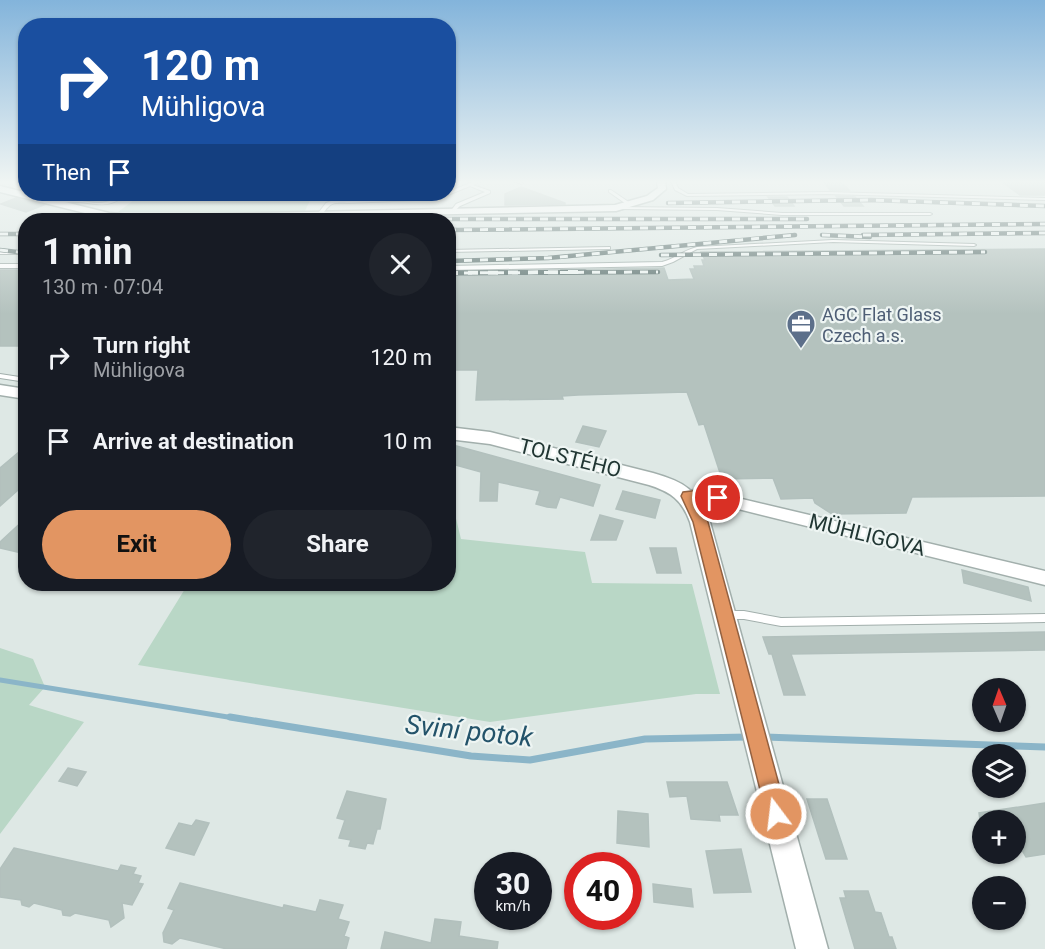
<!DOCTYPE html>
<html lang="en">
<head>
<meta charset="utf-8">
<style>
  body { margin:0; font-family:Roboto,sans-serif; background:#20242c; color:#f1f3f6; height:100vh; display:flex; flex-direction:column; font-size:22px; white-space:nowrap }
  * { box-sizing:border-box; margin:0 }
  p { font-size:20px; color:#9ea1a6 }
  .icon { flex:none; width:33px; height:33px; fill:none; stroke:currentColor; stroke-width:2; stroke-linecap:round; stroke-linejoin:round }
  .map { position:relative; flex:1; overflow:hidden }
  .drawer { position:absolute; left:18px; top:213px; width:438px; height:378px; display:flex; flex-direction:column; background:#171b24; border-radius:24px; box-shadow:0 2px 4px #0004 }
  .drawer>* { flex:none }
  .top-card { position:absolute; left:18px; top:18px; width:438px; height:183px; border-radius:24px; box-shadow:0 2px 4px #0004; background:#1a4fa0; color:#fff; overflow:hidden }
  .needle { width:39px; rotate:358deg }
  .buttons { position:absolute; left:972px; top:678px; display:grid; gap:12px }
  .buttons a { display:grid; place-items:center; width:54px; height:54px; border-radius:50%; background:#171b24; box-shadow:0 2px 4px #0004; font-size:30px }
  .speed { position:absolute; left:474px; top:852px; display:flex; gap:12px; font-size:30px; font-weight:700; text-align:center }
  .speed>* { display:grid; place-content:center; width:78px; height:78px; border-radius:50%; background:#171b24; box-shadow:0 2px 4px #0004; line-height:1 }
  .speed small { font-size:15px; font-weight:400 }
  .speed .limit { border:9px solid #d22; background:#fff; color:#111 }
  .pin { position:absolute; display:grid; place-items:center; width:51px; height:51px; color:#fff; margin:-26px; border:3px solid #fff; border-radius:50%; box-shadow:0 2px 6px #0007 }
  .me { position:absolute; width:66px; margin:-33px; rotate:345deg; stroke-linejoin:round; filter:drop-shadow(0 0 4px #0008) }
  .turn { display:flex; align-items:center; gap:21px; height:126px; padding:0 24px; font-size:27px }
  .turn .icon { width:78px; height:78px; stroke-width:2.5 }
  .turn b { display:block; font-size:42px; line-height:51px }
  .then { display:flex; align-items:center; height:57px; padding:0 24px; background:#0003; gap:12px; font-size:22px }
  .round { display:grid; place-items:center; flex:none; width:63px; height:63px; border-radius:32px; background:#20242c }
  .summary { display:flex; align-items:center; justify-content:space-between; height:102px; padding:0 24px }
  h1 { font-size:36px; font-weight:700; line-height:45px }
  .cta { display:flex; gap:12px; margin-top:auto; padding:12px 24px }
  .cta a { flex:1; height:69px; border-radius:36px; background:#e29562; color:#111; font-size:24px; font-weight:700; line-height:69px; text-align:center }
  .cta a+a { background:#20242c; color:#f1f3f6 }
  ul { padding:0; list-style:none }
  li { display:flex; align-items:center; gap:18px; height:84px; padding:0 24px }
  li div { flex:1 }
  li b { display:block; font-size:22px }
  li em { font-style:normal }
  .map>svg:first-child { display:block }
</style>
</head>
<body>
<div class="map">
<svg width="1045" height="949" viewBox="0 0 1045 949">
  <rect width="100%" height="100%" fill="#dee8e5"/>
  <path fill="#b9d7c6" d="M142,194H313L304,213L118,212Z
    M449,498H451L461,539L585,552L592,583L692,584L720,694H696L490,722L138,665L188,584H448Z
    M0,648L33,659L45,687L29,705L84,722L0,834Z"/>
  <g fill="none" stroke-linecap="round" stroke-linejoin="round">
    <path stroke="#8bb5c8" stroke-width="5" d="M0,680L240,719"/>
    <path stroke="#8bb5c8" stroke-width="7" d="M230,717L471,756L530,760L645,739L748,737
      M765,737L1045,747"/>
  </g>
  <path fill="#b4c2be" stroke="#b2c0bd" stroke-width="1.5" d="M823,181H840L849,190H830Z
    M1001,181H1045V195H1020Z
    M521,187L565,203V204L505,205V194Z
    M836,196L855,197L863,206H844Z
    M768,197H787L794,206H775Z
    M16,198L44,205L26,212L1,204Z
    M1045,249V496L912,497L906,513L832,514L815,503L813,498L781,499L773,478L722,479L704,424L699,425L687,392L578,395L562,396L563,399L476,400L478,370H448V276L562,275L561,270L664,268L668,280L694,279L690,269H695L694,266H704L702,260H705L701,252Z
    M0,270H26V346H0Z
    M583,426L606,431L599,447L576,442Z
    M448,445H453L600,485L593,506L560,497L556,508L547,507L536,504L540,491L498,482L497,501H480L481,472L448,463Z
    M26,446V483L0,506V468Z
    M623,491L660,500L655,518L616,509Z
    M600,515L623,521L616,540H591Z
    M26,518V554L0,548V542Z
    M650,548H676L681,573H657Z
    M962,570L1028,587L1031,601L964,583Z
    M1045,632V650L791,654L805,695H784L772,654H769L763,637Z
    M68,768L86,772L77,786L59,781Z
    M667,782H727L738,815H719L720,821L691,819L687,796L670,797Z
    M347,791L386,799L380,829H377L373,844L367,843L365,849L349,846L351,840L339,838L345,820L337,818Z
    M807,799H827L847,859H826Z
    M1045,803V854L1026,857L1016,840V820H980L979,813Z
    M618,811L648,814L649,847L617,843Z
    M196,820L209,823L194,855L166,848L179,823L192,826Z
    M14,848L118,871L121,865L136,868L133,874L141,876L138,883L143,884L132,905L122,903L124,918L111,927L109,920L75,913L70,916L63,915L62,910L34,903L29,907L22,905L21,900L0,897V869Z
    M741,849L751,892L714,893L706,851Z
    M180,883L283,908L284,905L316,912L320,900L343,905L338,919L349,922L344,936L349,938L346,949H227L180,938L172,944L164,942L163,933L174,910L168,908Z
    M653,884L691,889L693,907L654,902Z
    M844,891H868L875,912L881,913L889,937H892L896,949H855L840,898H846Z
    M435,919L461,922L459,936L498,942L497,949H381L385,932L431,943Z"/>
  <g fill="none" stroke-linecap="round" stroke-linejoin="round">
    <g stroke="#a2afac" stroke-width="2">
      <path id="service" d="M475,181H481L473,185L490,191V193L460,206L452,213L450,212L456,204L485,192L470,186L438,199L349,203C330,202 331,203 320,217L316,216L326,203L331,201L325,194H329L335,200L349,201L437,197L448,194V192Z
        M514,181H520L523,183L521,184Z
        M671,181H675L678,188L688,194L827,192L1045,198V200L827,194L687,196L675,190Z
        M609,190H611L633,205L629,206L609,192Z
        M124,194H128C105,211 98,202 73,202C67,202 60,203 54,204L52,203C73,194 87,206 106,202C112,201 118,197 124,194Z
        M614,207L717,208L782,213H930L932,214L930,215H782L717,210L616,209L614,208Z
        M833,240L974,244L976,245L974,246L833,242L697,249L673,262L662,266L448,270V266L662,262C675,259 684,250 697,247Z
        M610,247V249H608L448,252V250Z
        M0,252H26V254H0Z
        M0,264H26V268H0Z
        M0,374L26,378V382L0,378Z
        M726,611H744L781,618L1045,614V622L781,626L744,619H726L723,618L721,615L723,612Z"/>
    </g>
    <g stroke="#a2afac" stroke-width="3">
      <path id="minor" d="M657,181H665L666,189L653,200L616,211L127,220L109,219L0,192V186L109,213L140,216L615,205L647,196L658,188Z
        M700,489L1045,571V585L718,504C706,502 693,503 683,500L680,496L683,492Z"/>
    </g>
    <g stroke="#a2afac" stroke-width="3">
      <path id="tertiary" d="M0,385L26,389V399L0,395Z
        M448,427L490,432L653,473C685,482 697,490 710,522L828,949H796L690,522C682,500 671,492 649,485L490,444L448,439Z"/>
    </g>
    <use href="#service" fill="#fff" fill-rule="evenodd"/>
    <use href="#minor" fill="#fff" fill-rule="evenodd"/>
    <use href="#tertiary" fill="#fff" fill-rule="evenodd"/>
    <g stroke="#5c716f" stroke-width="4.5">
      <path id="rail-far1" d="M668,203L871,200L1045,206
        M396,219H807
        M448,230L1045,224
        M0,234H26
        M822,235L870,237
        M863,235L1045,233
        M0,250L26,253
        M661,255L985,252
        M448,261L548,258L795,235
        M448,273L658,272"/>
    </g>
    <g stroke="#5c716f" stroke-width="5">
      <path id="rail" d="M448,273L585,272"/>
    </g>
    <use href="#rail-far1" stroke="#eef5f3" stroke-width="3" stroke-dasharray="8" stroke-linecap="butt"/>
    <use href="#rail" stroke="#eef5f3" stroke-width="4" stroke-dasharray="10" stroke-linecap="butt"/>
  </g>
  <linearGradient id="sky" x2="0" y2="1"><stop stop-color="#83b4db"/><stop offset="0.58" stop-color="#f0f5f3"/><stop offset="1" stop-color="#f0f5f3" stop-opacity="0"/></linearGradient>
  <rect width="1045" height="314" fill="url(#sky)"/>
  <path fill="#e29562" stroke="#936140" stroke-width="1.5" d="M700,490L723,494L725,498L718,503L697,500L708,522L787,814L784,821L776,824L769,821L766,814L693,522L681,496L683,492Z"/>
  <defs>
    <g id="office-pin" transform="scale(1.5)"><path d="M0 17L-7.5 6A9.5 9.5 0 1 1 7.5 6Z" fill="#5c6f8a" stroke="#eef5f3"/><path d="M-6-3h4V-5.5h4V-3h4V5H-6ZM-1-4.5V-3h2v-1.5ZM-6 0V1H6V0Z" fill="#fff"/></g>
  </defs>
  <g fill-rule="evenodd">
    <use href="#office-pin" x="801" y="324"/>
  </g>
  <g text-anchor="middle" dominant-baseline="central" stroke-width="4.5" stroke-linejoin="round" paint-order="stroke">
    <g font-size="18" fill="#4e5e75" stroke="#eef5f3" text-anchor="start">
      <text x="822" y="314">AGC Flat Glass<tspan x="822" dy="21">Czech a.s.</tspan></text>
    </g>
    <g font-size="21" fill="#213633" stroke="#eef5f3">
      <text transform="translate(570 458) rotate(14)">TOLSTÉHO</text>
      <text transform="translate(867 535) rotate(14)">MÜHLIGOVA</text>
    </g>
    <g font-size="27" font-style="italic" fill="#23536a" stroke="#eef5f3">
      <text transform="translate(469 731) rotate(6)">Sviní potok</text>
    </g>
  </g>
</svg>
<div class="buttons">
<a><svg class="needle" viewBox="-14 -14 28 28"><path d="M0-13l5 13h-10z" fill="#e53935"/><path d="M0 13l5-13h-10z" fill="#9ea1a6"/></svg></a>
<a><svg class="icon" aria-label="layers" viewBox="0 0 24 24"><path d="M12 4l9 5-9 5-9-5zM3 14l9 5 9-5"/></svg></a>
<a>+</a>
<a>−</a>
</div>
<div class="speed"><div>30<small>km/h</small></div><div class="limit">40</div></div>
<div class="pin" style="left:718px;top:498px;background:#d93025"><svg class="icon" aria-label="arrive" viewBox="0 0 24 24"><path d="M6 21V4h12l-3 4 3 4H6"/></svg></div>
<svg class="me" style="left:776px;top:814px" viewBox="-20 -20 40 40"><circle r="17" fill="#e29562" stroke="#fff" stroke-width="3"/><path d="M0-11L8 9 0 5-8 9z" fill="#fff"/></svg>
<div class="top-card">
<div class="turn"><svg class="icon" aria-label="right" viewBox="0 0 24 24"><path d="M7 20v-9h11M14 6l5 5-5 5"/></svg><div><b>120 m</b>Mühligova</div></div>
<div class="then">Then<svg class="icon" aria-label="arrive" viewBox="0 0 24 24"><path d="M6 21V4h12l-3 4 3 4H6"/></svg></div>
</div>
<section class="drawer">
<div class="summary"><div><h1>1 min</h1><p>130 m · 07:04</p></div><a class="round"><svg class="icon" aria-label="close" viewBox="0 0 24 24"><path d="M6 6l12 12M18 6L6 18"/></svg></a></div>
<ul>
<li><svg class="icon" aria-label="right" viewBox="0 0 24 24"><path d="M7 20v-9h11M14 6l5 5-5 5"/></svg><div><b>Turn right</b><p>Mühligova</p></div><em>120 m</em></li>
<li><svg class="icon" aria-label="arrive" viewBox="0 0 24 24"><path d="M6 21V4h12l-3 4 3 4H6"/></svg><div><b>Arrive at destination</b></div><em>10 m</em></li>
</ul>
<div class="cta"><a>Exit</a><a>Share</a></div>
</section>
</div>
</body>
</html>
